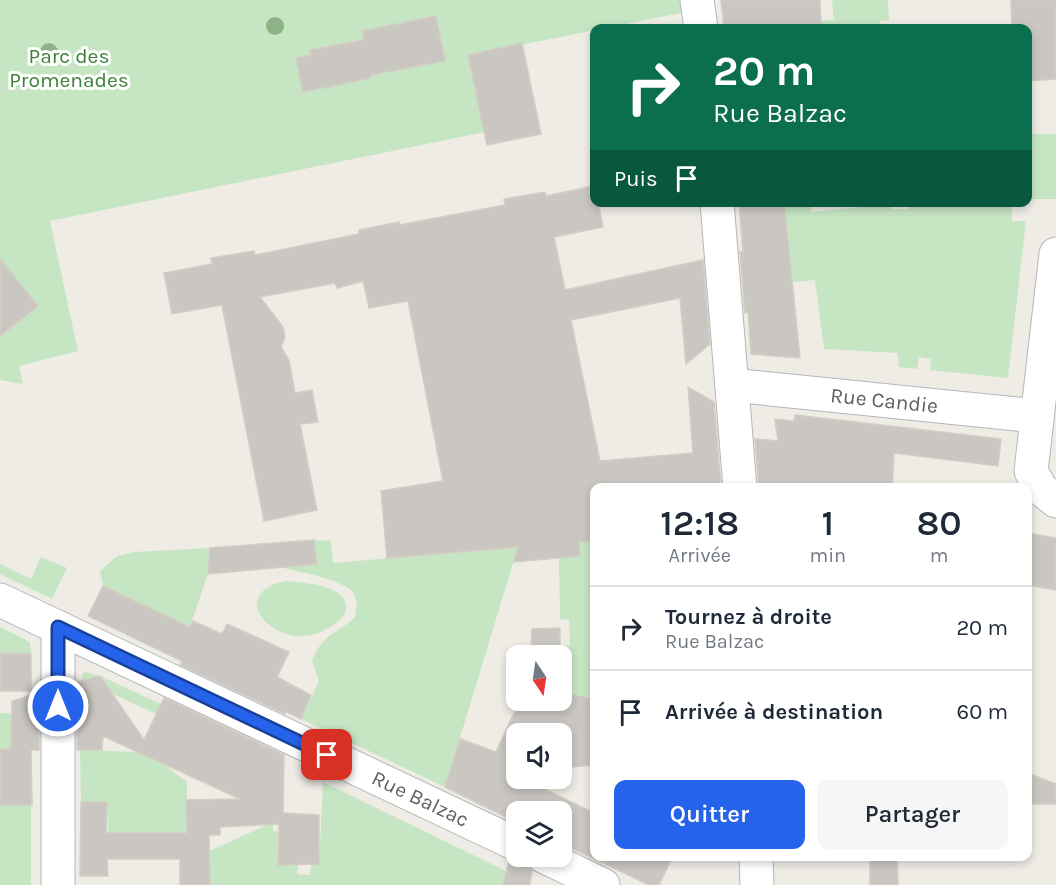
<!DOCTYPE html>
<html lang="fr">
<head>
<meta charset="utf-8">
<style>
  body { margin:0; font-family:Karla,sans-serif; background:#f6f6f7; color:#1f2937; height:100vh; display:flex; flex-direction:column; font-size:22px; white-space:nowrap }
  * { box-sizing:border-box; margin:0 }
  p { font-size:20px; color:#747a83 }
  .icon { flex:none; width:33px; height:33px; fill:none; stroke:currentColor; stroke-width:2; stroke-linecap:round; stroke-linejoin:round }
  .map { position:relative; flex:1; overflow:hidden }
  .panel { position:absolute; left:590px; top:483px; width:442px; height:378px; display:flex; flex-direction:column; background:#fff; border-radius:12px; box-shadow:0 3px 9px #0003 }
  .panel>* { flex:none }
  .hud { position:absolute; left:590px; top:24px; width:442px; height:183px; border-radius:12px; box-shadow:0 3px 9px #0003; background:#0b6e4f; color:#fff; overflow:hidden }
  .needle { width:39px; rotate:167deg }
  .buttons { position:absolute; left:506px; top:645px; display:grid; gap:12px }
  .buttons a { display:grid; place-items:center; width:66px; height:66px; border-radius:12px; background:#fff; box-shadow:0 3px 9px #0003; font-size:30px }
  .pin { position:absolute; display:grid; place-items:center; width:51px; height:51px; color:#fff; margin:-26px; border-radius:12px; box-shadow:0 3px 9px #0006 }
  .me { position:absolute; width:66px; margin:-33px; rotate:0deg; stroke-linejoin:round; filter:drop-shadow(0 0 4px #0008) }
  .turn { display:flex; align-items:center; gap:21px; height:126px; padding:0 24px; font-size:27px }
  .turn .icon { width:78px; height:78px; stroke-width:2.5 }
  .turn b { display:block; font-size:42px; line-height:51px }
  .then { display:flex; align-items:center; height:57px; padding:0 24px; background:#0003; gap:12px; font-size:22px }
  .eta { display:flex; justify-content:space-evenly; align-items:center; height:102px; text-align:center }
  .eta b { font-size:36px; font-weight:600; line-height:42px }
  .cta { display:flex; gap:12px; margin-top:auto; padding:12px 24px }
  .cta a { flex:1; height:69px; border-radius:12px; background:#2563eb; color:#fff; font-size:24px; font-weight:600; line-height:69px; text-align:center }
  .cta a+a { background:#f6f6f7; color:#1f2937 }
  ul { padding:0; list-style:none }
  li { display:flex; align-items:center; gap:18px; height:84px; padding:0 24px; border-top:2px solid #e0e1e3 }
  li div { flex:1 }
  li b { display:block; font-size:22px }
  li em { font-style:normal }
  .map>svg:first-child { display:block }
</style>
</head>
<body>
<div class="map">
<svg width="1056" height="885" viewBox="0 0 1056 885">
  <rect width="100%" height="100%" fill="#efece6"/>
  <path fill="#c6e5c3" d="M0,0H683L686,12L475,54L474,86L485,132L50,221L78,351L19,366L23,384L0,380V336L37,306L0,259Z
    M832,0H888L889,20L880,21L879,28H785L820,25L821,21L834,20Z
    M1028,134H1056V199H1028Z
    M882,202L890,203L891,209H909V203H1012V221H1026L1008,378L930,370L931,359L919,357L917,369L899,367L898,353L824,349L815,280L746,287L784,206L798,205V203H821L810,204L812,212L860,207V205Z
    M331,540L333,563L518,547L445,787L301,719L319,681L312,661C323,633 336,635 355,617C356,610 358,601 354,594C345,579 297,572 280,567L276,543Z
    M594,541V698L561,692L560,646H570L569,620L560,619L559,558L580,556L579,542Z
    M210,548L208,574L190,627L103,586L100,571L117,556L134,552Z
    M41,557L67,568L52,599L0,574V564L31,579Z
    M286,581C304,583 342,584 346,605C348,618 333,626 323,631C276,654 223,593 286,581Z
    M0,627L30,642L31,654L0,653Z
    M86,672L100,676L161,704L158,715L113,694L99,678L81,681L83,673Z
    M0,713L31,715L16,749H0Z
    M80,750L138,752L163,764L187,782V833H108L107,802H81Z
    M323,782L506,871L503,885H210V851L273,822V831H279L278,864H298L297,874L310,875L311,865L319,864Z
    M0,805H31V885H0Z"/>
  <path fill="#cac7c2" stroke="#d3cdc4" stroke-width="1.5" d="M721,0H820L821,25L771,28H724Z
    M1011,0H1056V79L1028,81V28H1012Z
    M436,16L445,61L370,75L371,78L303,92L296,58L311,55L310,50L364,40L362,31Z
    M522,43L541,134L487,145L468,55Z
    M594,186V202H598L603,227L554,237L565,290L703,260L710,344L686,364L680,298L571,320L600,461L693,453L688,387L714,402L721,488H594V541L579,542L580,556L514,562L518,547L387,558L381,491L443,481L408,301L369,308L363,281L337,288L335,283L260,297L283,327L285,337L281,347L289,360L295,393L312,390L318,422L300,424L317,510L264,521L222,305L172,314L164,273L212,264L211,258L254,251L255,255L359,234V230L399,222V225L505,205L504,199L545,192L546,196Z
    M739,202H784L800,358L751,354L748,311L745,313L740,252H743Z
    M0,259L38,306L0,336Z
    M795,415L1001,439L998,466L894,453L892,488H759L755,439L778,441L775,419L794,421Z
    M1028,533L1056,538V590L1028,585Z
    M314,540L317,564L208,574L210,548Z
    M103,586L190,627L193,621L222,634L227,624L289,652L277,677L311,695L301,719L285,711V714L180,665L182,661L88,616Z
    M560,628V656H531L532,629Z
    M0,653L31,654V691H0Z
    M100,676L144,740L164,698L284,755L283,813L319,815V864L278,865L279,824L220,827V835H209L210,885H180V859H107L108,876H80L81,802H107L106,833H187L186,800L240,799L103,736L102,750H77V682Z
    M561,692L594,699V765L561,768V734H516V773H511L516,776V778H522L594,813V856H673L659,885H649L561,843V812H516V822L445,787L460,739L496,752L520,700H561Z
    M39,693V750H31L32,805H0V749H11L12,701Z
    M1028,773L1056,784V804H1028Z
    M870,856H897L898,885H870Z
    M525,860L528,867L532,871L530,885H503L509,861L517,863Z"/>
  <g fill="none" stroke-linecap="round" stroke-linejoin="round">
    <g stroke="#b3b6ba" stroke-width="35">
      <g id="minor">
        <path d="M697,0L701,28"/>
        <path d="M717,202L740,488"/>
        <path d="M1056,254L1031,471L1041,489L1056,501"/>
        <path id="s1" d="M732,385L1036,416"/>
        <path id="s2" d="M0,600L516,844"/>
        <path d="M543,856L603,885"/>
        <path d="M756,856L757,885"/>
        <path d="M58,885V627"/>
      </g>
    </g>
    <use href="#minor" stroke="#fff" stroke-width="33"/>
  </g>
  <g fill="#8cb286">
    <circle cx="275" cy="26" r="9"/>
    <circle cx="49" cy="52" r="9"/>
  </g>
  <g fill="none" stroke-linecap="round" stroke-linejoin="round">
    <g stroke="#184099" stroke-width="15">
      <path id="route" d="M58,706V627L327,755"/>
    </g>
    <use href="#route" stroke="#2563eb" stroke-width="10"/>
  </g>
  <g text-anchor="middle" dominant-baseline="central" stroke-width="6" stroke-linejoin="round" paint-order="stroke">
    <g font-size="21" fill="#3b8238" stroke="#fff">
      <text x="69" y="56">Parc des<tspan x="69" dy="24">Promenades</tspan></text>
    </g>
    <g font-size="21" fill="#5d6165" stroke="#fff">
      <text stroke="none"><textPath href="#s1" startOffset="153">Rue Candie</textPath></text>
      <text stroke="none"><textPath href="#s2" startOffset="465">Rue Balzac</textPath></text>
    </g>
  </g>
</svg>
<div class="buttons">
<a><svg class="needle" viewBox="-14 -14 28 28"><path d="M0-13l5 13h-10z" fill="#e53935"/><path d="M0 13l5-13h-10z" fill="#747a83"/></svg></a>
<a><svg class="icon" aria-label="sound" viewBox="0 0 24 24"><path d="M4 9h4l5-4v14l-5-4H4zM17 9q2 3 0 6"/></svg></a>
<a><svg class="icon" aria-label="layers" viewBox="0 0 24 24"><path d="M12 4l9 5-9 5-9-5zM3 14l9 5 9-5"/></svg></a>
</div>
<div class="pin" style="left:327px;top:755px;background:#d93025"><svg class="icon" aria-label="arrive" viewBox="0 0 24 24"><path d="M6 21V4h12l-3 4 3 4H6"/></svg></div>
<svg class="me" style="left:58px;top:706px" viewBox="-20 -20 40 40"><circle r="17" fill="#2563eb" stroke="#fff" stroke-width="3"/><path d="M0-11L8 9 0 5-8 9z" fill="#fff"/></svg>
<div class="hud">
<div class="turn"><svg class="icon" aria-label="right" viewBox="0 0 24 24"><path d="M7 20v-9h11M14 6l5 5-5 5"/></svg><div><b>20 m</b>Rue Balzac</div></div>
<div class="then">Puis<svg class="icon" aria-label="arrive" viewBox="0 0 24 24"><path d="M6 21V4h12l-3 4 3 4H6"/></svg></div>
</div>
<section class="panel">
<div class="eta">
<div><b>12:18</b><p>Arrivée</p></div>
<div><b>1</b><p>min</p></div>
<div><b>80</b><p>m</p></div>
</div>
<ul>
<li><svg class="icon" aria-label="right" viewBox="0 0 24 24"><path d="M7 20v-9h11M14 6l5 5-5 5"/></svg><div><b>Tournez à droite</b><p>Rue Balzac</p></div><em>20 m</em></li>
<li><svg class="icon" aria-label="arrive" viewBox="0 0 24 24"><path d="M6 21V4h12l-3 4 3 4H6"/></svg><div><b>Arrivée à destination</b></div><em>60 m</em></li>
</ul>
<div class="cta"><a>Quitter</a><a>Partager</a></div>
</section>
</div>
</body>
</html>
